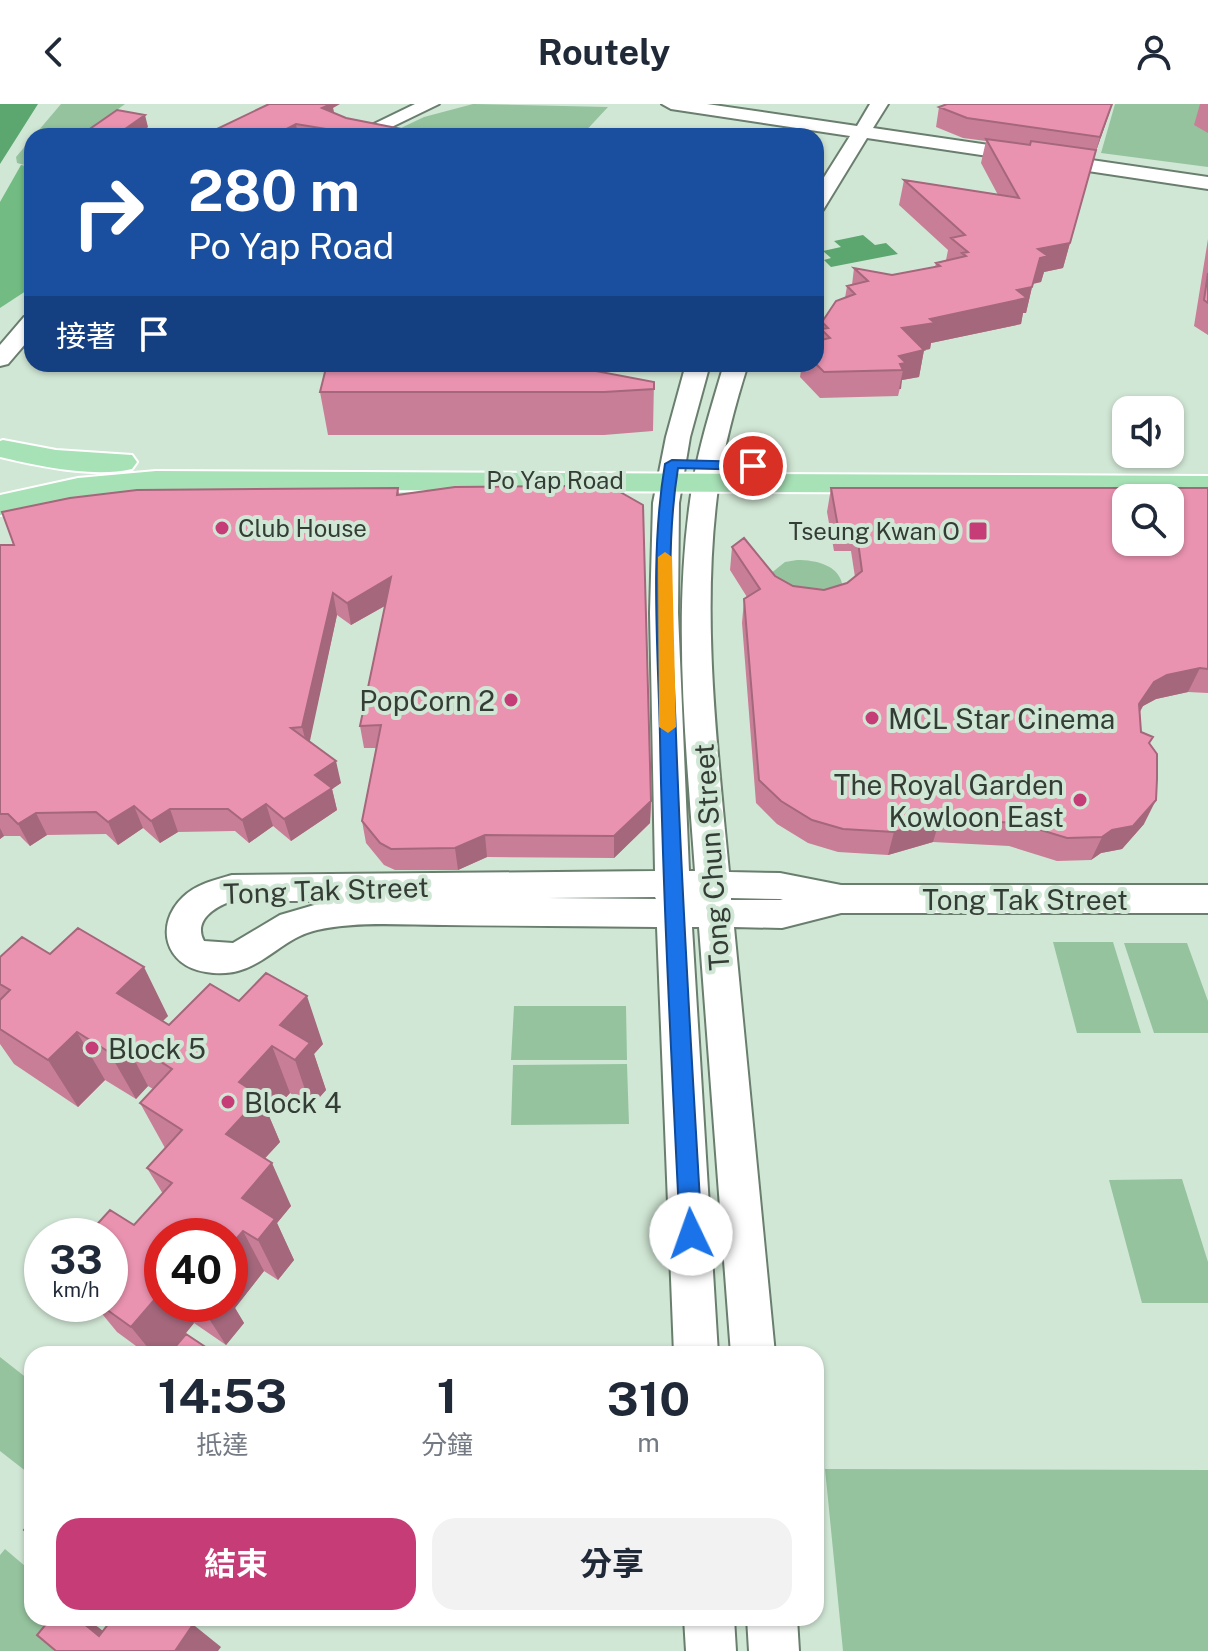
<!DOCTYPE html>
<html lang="zh-TW">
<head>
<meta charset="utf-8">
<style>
  body { margin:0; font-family:"Public Sans","Noto Sans TC",sans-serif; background:#f2f2f3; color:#1f2937; height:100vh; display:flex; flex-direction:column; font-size:30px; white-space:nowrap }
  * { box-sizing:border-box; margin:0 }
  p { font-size:26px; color:#747a83 }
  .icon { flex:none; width:44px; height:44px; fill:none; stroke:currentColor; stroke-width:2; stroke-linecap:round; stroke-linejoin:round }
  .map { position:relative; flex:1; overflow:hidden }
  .panel { position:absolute; left:24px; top:1242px; width:800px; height:280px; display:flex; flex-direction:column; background:#fff; border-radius:24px; box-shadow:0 2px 6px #0004 }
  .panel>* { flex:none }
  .banner { position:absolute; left:24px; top:24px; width:800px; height:244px; border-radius:24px; box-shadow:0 2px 6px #0004; background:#1a4fa0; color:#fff; overflow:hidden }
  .fabs { position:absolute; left:1112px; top:292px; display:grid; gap:16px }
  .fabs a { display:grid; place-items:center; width:72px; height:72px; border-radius:16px; background:#fff; box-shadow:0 2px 6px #0004; font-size:40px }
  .speed { position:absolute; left:24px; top:1114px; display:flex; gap:16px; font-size:40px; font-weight:700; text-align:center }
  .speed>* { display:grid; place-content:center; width:104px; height:104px; border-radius:50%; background:#fff; box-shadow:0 2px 6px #0004; line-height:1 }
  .speed small { font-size:20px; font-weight:400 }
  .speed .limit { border:12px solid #d22; background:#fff; color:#111 }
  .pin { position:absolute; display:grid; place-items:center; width:68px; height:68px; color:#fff; margin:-34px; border:4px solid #fff; border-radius:50%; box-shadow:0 2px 8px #0007 }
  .me { position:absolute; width:88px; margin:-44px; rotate:357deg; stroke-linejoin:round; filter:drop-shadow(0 0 6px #0008) }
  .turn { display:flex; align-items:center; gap:28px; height:168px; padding:0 32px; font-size:36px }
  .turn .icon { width:104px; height:104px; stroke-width:2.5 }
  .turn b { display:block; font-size:56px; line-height:68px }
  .then { display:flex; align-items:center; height:76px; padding:0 32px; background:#0003; gap:16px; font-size:30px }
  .eta { display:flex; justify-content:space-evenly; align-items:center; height:136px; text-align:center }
  .eta b { font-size:48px; font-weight:700; line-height:56px }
  .action { display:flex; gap:16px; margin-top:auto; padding:16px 32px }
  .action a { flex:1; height:92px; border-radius:24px; background:#c53c77; color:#fff; font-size:32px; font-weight:700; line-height:92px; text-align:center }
  .action a+a { background:#f2f2f3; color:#1f2937 }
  header { display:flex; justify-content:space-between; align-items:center; height:104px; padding:0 32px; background:#fff; font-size:36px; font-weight:700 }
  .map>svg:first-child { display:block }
</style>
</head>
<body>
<header><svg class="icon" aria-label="back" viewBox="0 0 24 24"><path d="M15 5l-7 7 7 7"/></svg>Routely<svg class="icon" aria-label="person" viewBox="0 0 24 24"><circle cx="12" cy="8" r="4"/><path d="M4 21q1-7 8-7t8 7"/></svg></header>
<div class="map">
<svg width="1208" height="1547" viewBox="0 0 1208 1547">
  <rect width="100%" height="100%" fill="#d1e7d5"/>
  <path fill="#95c39e" d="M61,0H125L82,32H32V63L17,59L16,53Z
    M473,0L608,3L581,32H384L424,13Z
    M1115,0H1208V63L1101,49Z
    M797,456C816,456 841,461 843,484L824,501L770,470L785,458Z
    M1053,838H1113L1141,929H1077Z
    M1124,839H1187L1208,897V929H1154Z
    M514,902H626L627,956H511Z
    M627,960L629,1020L511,1021L513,961Z
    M1182,1075L1208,1158V1199H1142L1109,1076Z
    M0,1253L28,1275L32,1271V1372L0,1347Z
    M825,1365L1208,1366V1547H843Z
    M5,1445L32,1468V1514H81L55,1547H0V1451Z"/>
  <path fill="#72bc84" d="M21,61L32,63V183L0,204V98Z"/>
  <path fill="#5ca66f" d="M0,0H38L0,60Z
    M863,131L875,141L886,139L898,150L831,163L824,156L831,154L823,147L841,143L834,137Z"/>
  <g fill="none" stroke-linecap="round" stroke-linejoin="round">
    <g stroke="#6a7e6e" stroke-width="4">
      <path id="minor" d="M415,0H439L373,32H349Z
        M662,0H707L857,22L870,0H888L873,24L1208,73V85L867,34L823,106L816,108V86L850,32L671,5Z
        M32,211V232L8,260L0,262V241L24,213Z
        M686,260H710L690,333L679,399L678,509L689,767H695C686,640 672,510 692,384C699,341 712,301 724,260H748C735,301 724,342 718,384C701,511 717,641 729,768L780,769L841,781H1208V809H841L782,824L734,823L775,1250H731L699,823H692L718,1250H674L657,823C586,822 515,822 444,821C402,821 358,817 317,826C276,835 258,877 206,868C165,862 154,821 183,793C196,780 215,776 232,771L655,767L650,509L653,399L666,333ZM655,793L656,795L547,794ZM731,794L780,795L783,796H731ZM232,797H328L280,811L233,839L204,837C193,817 214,803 232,797Z
        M684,1514H734L736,1547H686Z
        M747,1514H797L799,1547H749Z"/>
    </g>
    <g stroke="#fff" stroke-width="4">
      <path id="major" d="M3,336L56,346L132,351L137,358L132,365C94,374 38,362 0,353V337Z
        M156,367L1208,372V390L156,385L78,394L0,411V391L78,374Z"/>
    </g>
    <use href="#minor" fill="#fff" fill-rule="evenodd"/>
    <use href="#major" fill="#a7e1b6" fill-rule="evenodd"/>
  </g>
  <path fill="#c97e97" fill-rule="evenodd" d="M947,0H1112L1094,53L1063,164L1044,168L1041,178L1033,179L1026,209H1023L1021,220L931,239L930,245L924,246L919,273L902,276L898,292L820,294L800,273L802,260H816L822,218L845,194L847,182L852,181L854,164L892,171L935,163L936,159L946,156L948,146L899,101L904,76L998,91L981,59L986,37L963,34L936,23L939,3Z
    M1200,0H1208V29L1194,21Z
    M333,4L334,9L346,14L416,32H85L84,29L148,23L137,31L215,26Z
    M1208,135V231L1194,222Z
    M327,260H582L579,264L654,278L653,327L604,331H328L320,288Z
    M398,384L399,390L651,697L650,719L614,754L487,753L458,766H395L384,761L366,739L362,717L376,644H364L360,622L385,502L351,521L337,511L309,637L341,679L332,685L337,706L291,737L273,722L249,739L235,727L178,728L160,739L143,724L118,741L106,730L47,731L30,742L20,732H4L0,735V441H14Z
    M831,384H1208V589L1188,588L1156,595L1143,602L1140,608L1141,628L1153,633L1149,640L1144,720L1122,745L1101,749L1091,756L1057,757L1009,742L933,738L888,751L838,748L808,739L777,720L756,699L742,519L744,495L747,493L730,466L732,443L775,472L793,482L824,486L847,479L855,473L851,447H834L827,408Z
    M50,850L168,912L162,917L169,921L239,897L323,940L314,950L326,986L311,1003L290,989L269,1012L280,1038L265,1054L291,1102L277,1119L294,1156L278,1176L264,1167L235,1204L244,1219L226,1241L194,1219L169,1250H147L117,1228L94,1200H110L114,1158L110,1153V1132H94L91,1127L134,1121L163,1090L147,1064L165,1044L140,999L153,985L148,982L136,995L105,976L78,1003L14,960L0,940V853ZM162,1132L230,1200H162Z"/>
  <path fill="#a4677b" d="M324,0H340L333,4L336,20L325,26L322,4Z
    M1112,0L1109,10L1094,53L1100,33Z
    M145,11L148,23L135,32H115Z
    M296,20L298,32H273Z
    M1096,46L1063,164L1044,168L1041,178L1033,180L1038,145Z
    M1032,183L1026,209H1023L1021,220L931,239L930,245L897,251L902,224L1017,186Z
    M924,246L919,273L902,276L901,285H899L903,266H896L899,252Z
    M552,260H582L562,288Z
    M391,473L395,496L351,521L347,499Z
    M333,489L337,511L308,646L302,623Z
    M1200,564L1188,588L1156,595L1143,602L1129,623L1139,600L1154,578L1167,571Z
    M336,657L341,679L332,685L337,706L291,737L284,715L315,671Z
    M1156,696L1144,720L1122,745L1101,749L1091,756L1102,733Z
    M651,697L650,719L614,754V732Z
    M266,700L273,722L249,739L242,716Z
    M134,702L143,724L118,741L108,718Z
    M170,705L178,728L160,739L151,717Z
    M36,709L47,731L30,742L18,720Z
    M940,715L933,738L888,751L894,728Z
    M0,724L4,732L0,735Z
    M485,731L487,753L458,766L455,744Z
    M144,863L168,912L142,938L117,889Z
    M307,892L323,940L314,950L326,986L311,1003L295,956L280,921Z
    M77,928L105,976L78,1003L48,956Z
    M123,934L148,982L136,995L109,948Z
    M272,942L290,989L269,1012L280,1038L247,1074L226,1030L239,978Z
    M272,1059L291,1102L277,1119L294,1156L278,1176L258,1136L242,1094Z
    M243,1127L264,1167L235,1204L244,1219L226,1241L202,1204L205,1200H230V1142Z
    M162,1187V1200H181L194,1219L169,1250H153L131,1223Z
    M77,1514H83L98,1523L128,1547L99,1532Z
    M182,1514H185L221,1543L218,1547H175Z"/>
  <path fill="#ea93b0" stroke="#a4677b" stroke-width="2" fill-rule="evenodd" d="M269,0H331L322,4L346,14L407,26L403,29L416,32H351V29L296,20L273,32H121L215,26Z
    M947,0H1112L1100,33L967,14L939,3Z
    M117,6L145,11L115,32H100L84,29Z
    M540,27L564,31L563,32H535Z
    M986,35L1030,41L1031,37L1096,46L1070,139L1038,145L1048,152L1040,154L1032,183L1017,186L1027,194L930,215L935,219L902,224L924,246L899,252L906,259L900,260L903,266L824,268L816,260V237L830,234L821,225L828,224L822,218L836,197L855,190L847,182L868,177L854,164L892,171L940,162L936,159L966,152L962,149L968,148L951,134L965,131L904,76L1019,94Z
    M1208,169V199L1204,196Z
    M327,260H559L654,278V285L604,288H320Z
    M565,382L613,384L643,401L651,697L614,732L485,731L455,744L391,745L380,739L362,717L381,621L360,622L391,473L347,499L333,489L302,623L291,624L336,657L315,671L332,684L284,715L266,700L242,716L228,705H170L151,717L134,702L108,718L96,708L36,709L18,720L8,710H0V441H14L2,408L70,394L137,386L398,384L397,391L455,383Z
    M831,384H1208V565L1200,564L1167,571L1154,578L1139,600L1141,628L1153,633L1149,639L1157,650V675L1156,696L1133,722L1112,726L1102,733L1067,734L1018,719L940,715L894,728L843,725L812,716L781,697L759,676L744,495L760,485L732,443L744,434L775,472L793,482L824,486L847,479L862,467L856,423H838ZM1126,394H1170V438H1126Z
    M78,824L144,863L117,889L169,921L210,880L239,897L266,869L307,892L280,921L310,939L295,956L272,942L239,978L261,992L226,1030L272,1059L242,1094L275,1115L258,1136L243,1127L230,1142V1132H162V1187L131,1223L99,1200H110V1163L122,1149L110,1141V1132H97L91,1127L110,1106L134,1121L172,1079L147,1064L182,1026L140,999L172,965L123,934L109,948L77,928L48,956L0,925V896L10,886L0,880V853L22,833L50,850Z
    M186,1230L216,1250H169Z
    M32,1417V1433L24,1426Z
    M51,1514H77L99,1532L113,1514H182L192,1522L175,1547H56L37,1531Z"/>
  <path fill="#1a73e8" stroke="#114b97" stroke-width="2" d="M672,356L753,358L760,362L753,366L678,364C664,451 673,543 676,631C682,798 692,964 702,1130L699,1137L691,1140L683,1137L680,1130C672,964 663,798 660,632C658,542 650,449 665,360Z"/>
  <path fill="#f59e0b" d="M665,448L672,453L676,623L668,629L659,623L658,453Z"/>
  <g fill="#c53c77" stroke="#d1e7d5" stroke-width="3">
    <circle cx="222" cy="424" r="8"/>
    <rect x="968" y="417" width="20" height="20" rx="4"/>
    <circle cx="511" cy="596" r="8"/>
    <circle cx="872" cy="614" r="8"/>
    <circle cx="1080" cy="696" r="8"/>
    <circle cx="92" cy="944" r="8"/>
    <circle cx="228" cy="998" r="8"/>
  </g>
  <g text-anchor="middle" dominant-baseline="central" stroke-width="8" stroke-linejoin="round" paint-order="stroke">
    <g font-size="24" fill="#343d35" stroke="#d1e7d5">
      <text x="555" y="376">Po Yap Road</text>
    </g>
    <g font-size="24" fill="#343d35" stroke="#d1e7d5" text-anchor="start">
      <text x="238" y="424">Club House</text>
      <text x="960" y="427" text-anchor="end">Tseung Kwan O</text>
    </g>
    <g font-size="28" fill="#343d35" stroke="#d1e7d5" text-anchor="start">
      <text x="495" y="596" text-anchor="end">PopCorn 2</text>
      <text x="888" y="614">MCL Star Cinema</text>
      <text x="1064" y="680" text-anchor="end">The Royal Garden<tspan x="1064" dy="32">Kowloon East</tspan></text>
      <text x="108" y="944">Block 5</text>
      <text x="244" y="998">Block 4</text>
    </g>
    <g font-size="28" fill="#343d35" stroke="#d1e7d5">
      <text transform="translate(711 753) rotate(-94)">Tong Chun Street</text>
      <text transform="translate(326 786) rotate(-2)">Tong Tak Street</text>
      <text x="1025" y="795">Tong Tak Street</text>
    </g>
  </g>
</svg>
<div class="fabs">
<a><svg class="icon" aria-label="sound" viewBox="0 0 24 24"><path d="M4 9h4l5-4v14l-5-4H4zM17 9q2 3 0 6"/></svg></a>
<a><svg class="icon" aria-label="search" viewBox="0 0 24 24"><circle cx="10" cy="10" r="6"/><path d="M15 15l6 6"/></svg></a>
</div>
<div class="speed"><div>33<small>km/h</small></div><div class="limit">40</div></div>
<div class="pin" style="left:753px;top:362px;background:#d93025"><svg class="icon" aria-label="arrive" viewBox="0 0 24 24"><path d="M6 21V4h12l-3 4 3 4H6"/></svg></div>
<svg class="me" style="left:691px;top:1130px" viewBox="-20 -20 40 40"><circle r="19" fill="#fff"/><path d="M0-13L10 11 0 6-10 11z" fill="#1a73e8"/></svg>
<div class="banner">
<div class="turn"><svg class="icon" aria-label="right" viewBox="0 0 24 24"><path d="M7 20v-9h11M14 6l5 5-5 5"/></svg><div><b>280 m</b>Po Yap Road</div></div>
<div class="then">接著<svg class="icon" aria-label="arrive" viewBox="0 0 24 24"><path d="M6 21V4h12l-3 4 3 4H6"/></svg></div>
</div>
<section class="panel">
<div class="eta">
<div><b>14:53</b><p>抵達</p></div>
<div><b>1</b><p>分鐘</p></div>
<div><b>310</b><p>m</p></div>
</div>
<div class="action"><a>結束</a><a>分享</a></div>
</section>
</div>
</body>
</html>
